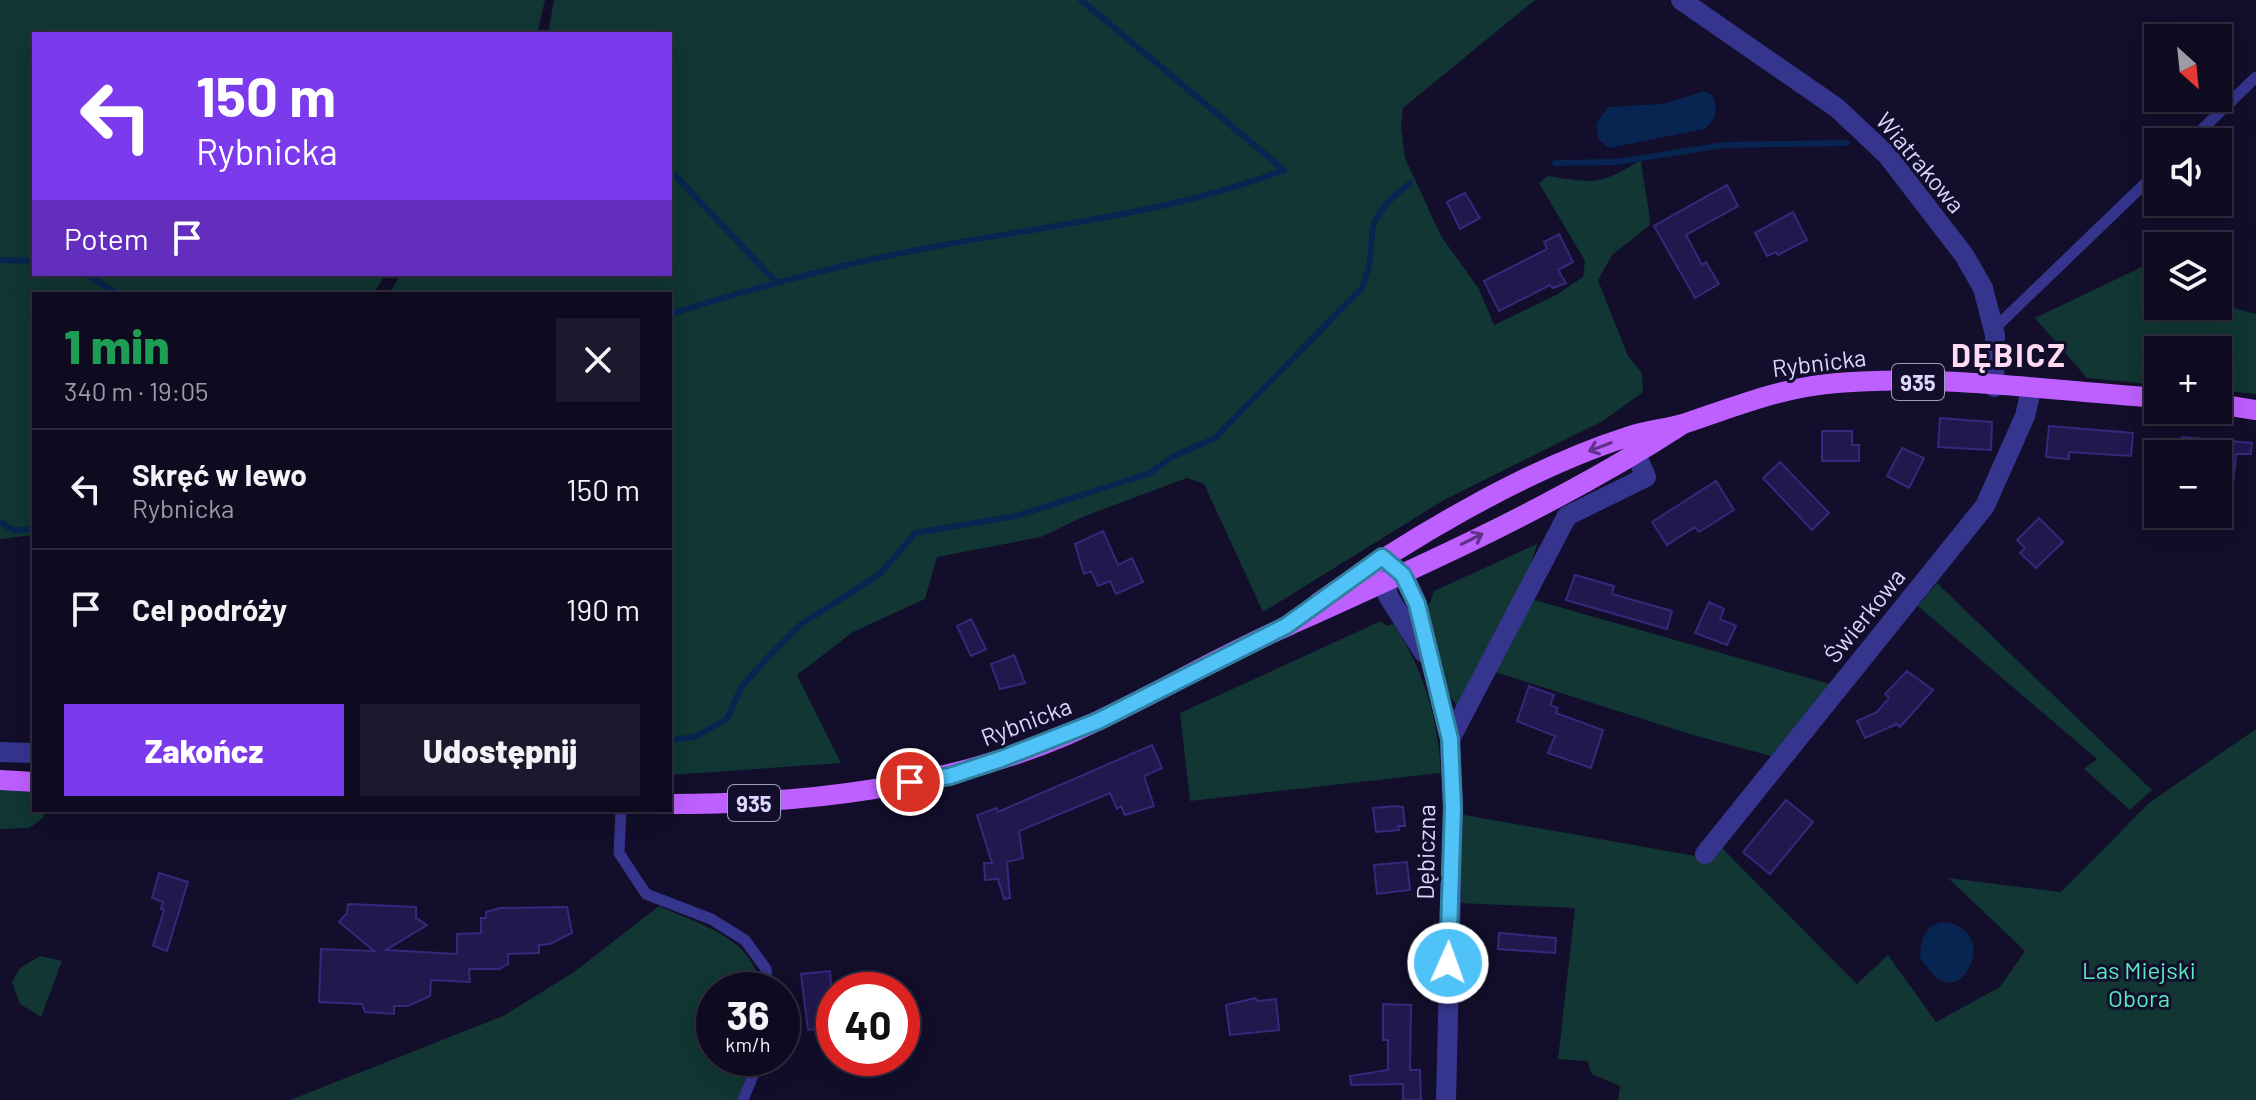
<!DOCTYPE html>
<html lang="pl">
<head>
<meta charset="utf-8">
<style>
  body { margin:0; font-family:Barlow,sans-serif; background:#1c182d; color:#f1f3f6; height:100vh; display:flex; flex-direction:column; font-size:30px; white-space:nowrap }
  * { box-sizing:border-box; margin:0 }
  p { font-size:26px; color:#9b9aa5 }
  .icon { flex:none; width:44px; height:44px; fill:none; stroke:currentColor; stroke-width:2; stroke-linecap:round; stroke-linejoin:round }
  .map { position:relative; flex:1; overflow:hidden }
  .side { position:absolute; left:32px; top:292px; width:640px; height:520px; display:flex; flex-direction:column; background:#0e0a20; border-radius:0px; box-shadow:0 8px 32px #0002,0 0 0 2px #2e2b3e }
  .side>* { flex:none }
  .guide { position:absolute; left:32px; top:32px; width:640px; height:244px; border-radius:0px; box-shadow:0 8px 32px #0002,0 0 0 2px #2e2b3e; background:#7c3aed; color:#fff; overflow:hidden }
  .needle { width:52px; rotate:153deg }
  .buttons { position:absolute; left:2144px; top:24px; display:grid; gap:16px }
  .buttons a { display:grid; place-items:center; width:88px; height:88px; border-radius:0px; background:#0e0a20; box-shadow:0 8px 32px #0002,0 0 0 2px #2e2b3e; font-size:40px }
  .speed { position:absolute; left:696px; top:972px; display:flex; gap:16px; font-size:40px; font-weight:700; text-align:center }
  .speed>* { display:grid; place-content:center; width:104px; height:104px; border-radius:50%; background:#0e0a20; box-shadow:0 8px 32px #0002,0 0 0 2px #2e2b3e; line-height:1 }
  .speed small { font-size:20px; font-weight:400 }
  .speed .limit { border:12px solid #d22; background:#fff; color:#111 }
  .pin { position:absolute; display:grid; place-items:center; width:68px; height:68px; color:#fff; margin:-34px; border:4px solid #fff; border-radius:50%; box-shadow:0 2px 8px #0007 }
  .me { position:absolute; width:88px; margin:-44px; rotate:2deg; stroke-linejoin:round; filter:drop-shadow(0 0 6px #0008) }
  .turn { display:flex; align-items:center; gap:28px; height:168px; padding:0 32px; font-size:36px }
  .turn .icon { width:104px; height:104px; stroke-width:2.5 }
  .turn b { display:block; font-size:56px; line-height:68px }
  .then { display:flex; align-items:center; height:76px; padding:0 32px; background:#0003; gap:16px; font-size:30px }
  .round { display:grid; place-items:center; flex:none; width:84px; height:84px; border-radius:0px; background:#1c182d }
  .headline { display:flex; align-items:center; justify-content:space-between; height:136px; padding:0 32px }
  h1 { font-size:48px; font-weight:800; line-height:60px; color:#1e9e55 }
  .cta { display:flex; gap:16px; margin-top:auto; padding:16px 32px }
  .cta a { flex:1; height:92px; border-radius:0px; background:#7c3aed; color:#fff; font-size:32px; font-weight:800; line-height:92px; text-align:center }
  .cta a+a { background:#1c182d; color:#f1f3f6 }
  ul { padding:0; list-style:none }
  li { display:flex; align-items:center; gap:24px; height:120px; padding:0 32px; border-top:2px solid #2e2b3e }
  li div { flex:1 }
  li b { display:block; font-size:30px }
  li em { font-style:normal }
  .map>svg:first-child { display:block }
</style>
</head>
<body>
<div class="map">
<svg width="2256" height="1100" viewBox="0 0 2256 1100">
  <rect width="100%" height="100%" fill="#120e2b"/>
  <path fill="#113633" d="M0,0H545L537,34H34V274H386L373,294H34V535L0,539Z
    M554,0H1535L1403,108L1401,128L1405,158L1441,236L1479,289L1494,325L1556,295L1583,277L1585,261L1539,183L1548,176C1596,183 1598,186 1641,160C1643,183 1649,202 1650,225L1612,255L1598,280L1628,356L1642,373L1643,392L1603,421L1444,500L1263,612L1204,484L1187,478L1085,516L1041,537L937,557L925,599L853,632L797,675L841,763L670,775V294H389L401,274H670V34H548Z
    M2150,263L2158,270V306L2218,304L2256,314V394L2218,390V350H2158V385L2087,378L2035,318Z
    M1537,544L1522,593L1458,707L1443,686L1424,607L1430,603L1434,591Z
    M1937,583L2152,790L2130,810L2084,769L2097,759L1918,606Z
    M1531,599L1830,684L1771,756L1693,735L1492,671Z
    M1381,621L1387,626L1394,624C1424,672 1438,716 1441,773L1190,801L1180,713Z
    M2256,729V1100H1618L1620,1086L1592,1074L1587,1061L1558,1059L1575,908L1458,903L1459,814L1707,858L1721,847L1857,984L1888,955L1936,1022L2000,987L2025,951L1948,878L2061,892L2149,803Z
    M0,789L34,793V810H44L43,818L29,828L0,829Z
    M659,906C700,925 757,938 760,990H714V1058H752L738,1100H290L503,1016L574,972Z
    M40,956L62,961L41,1017L20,1004L12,982L20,968Z"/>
  <path fill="#082551" d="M1705,91L1713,96C1718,112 1716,118 1705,129L1609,148L1598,139L1596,124L1608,107L1662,104Z
    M1942,922C1996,926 1970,994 1942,981C1934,978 1926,965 1920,958C1921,940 1923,927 1942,922Z"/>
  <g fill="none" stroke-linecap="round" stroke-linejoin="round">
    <path stroke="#082551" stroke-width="6" d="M1555,163L1616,162L1724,145L1847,143
      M670,170L776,282
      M0,260L34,261
      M86,274L118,294
      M670,314C751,289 833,266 917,250C1040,226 1166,215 1284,170L1081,0
      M0,522L15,531L34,528
      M670,740L695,737L727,719L742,686L772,653L800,625L880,574L915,533L1016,516L1113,485L1150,473L1172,457L1215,438L1362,288C1384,233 1351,230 1410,183"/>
  </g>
  <path fill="#21184e" stroke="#36287c" stroke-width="2" d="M1727,185L1738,206L1686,235L1702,265L1706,262L1719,284L1695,298L1654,226Z
    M1465,193L1480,218L1460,229L1447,202Z
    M1793,212L1807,240L1778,255L1776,252L1767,256L1755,233Z
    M1559,234L1573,262L1558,270L1566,283L1553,288L1550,285L1499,311L1484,281L1547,249L1544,242Z
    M1940,418L1992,422L1991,450L1938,447Z
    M2049,426L2133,433L2131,456L2069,452V459L2046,457Z
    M1822,431H1852V445H1859V461H1822Z
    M2182,437L2252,443L2251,454H2236L2233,485L2218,484V454H2180Z
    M1902,448L1924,458L1909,488L1887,476Z
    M1780,462L1829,513L1812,530L1763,478Z
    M1716,481L1734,510L1699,532L1695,527L1667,545L1652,522Z
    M2039,518L2063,542L2036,568L2020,553L2025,548L2017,540Z
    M1103,531L1118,565L1132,558L1143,582L1116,594L1110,581L1098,586L1091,571L1084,574L1075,544Z
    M1575,575L1614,586L1612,594L1672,611L1667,629L1566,600Z
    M1709,602L1724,609L1720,619L1736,626L1727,645L1695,633Z
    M971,619L986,649L971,656L957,626Z
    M1014,655L1025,683L1000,689L991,664Z
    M1907,671L1933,690L1900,727L1897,724L1865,738L1857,721L1877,712L1889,698L1885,694Z
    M1529,686L1554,695L1550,705L1558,708L1556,713L1603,730L1591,768L1548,753L1555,736L1517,721Z
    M1152,745L1162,768L1144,776L1154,806L1125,815L1121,806L1117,809L1110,793L1019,831L1023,858L1007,862L1010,898L1004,899L998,879L985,880L984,863H992L977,815L997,808L998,812Z
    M1786,800L1813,822L1770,874L1743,852Z
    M1397,806L1403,807L1405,826H1398L1399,830L1376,832L1373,808Z
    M1407,862L1410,890L1377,894L1374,865Z
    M159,873L188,882L167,951L153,946L164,910L161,909L163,902L152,898Z
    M348,904L416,907V918L427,925L386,950L457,954V934L481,933V918H486V912L500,908L567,907L572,933L550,944L539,945V953L508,954V964L499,969H469L470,982L431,980L430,996L408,1006H394V1014L365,1012L362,1004L319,1002L321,949L374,951L339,922L347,913Z
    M1499,933L1556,938L1555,953L1498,949Z
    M830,971L834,1027L808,1030L801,974Z
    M1255,998L1258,1001L1276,999L1279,1030L1230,1035L1226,1005Z
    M1383,1004L1411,1005L1410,1070H1420L1421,1100H1403V1084L1351,1085L1350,1076L1388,1070V1040H1383Z"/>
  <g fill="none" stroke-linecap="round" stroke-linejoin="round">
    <path stroke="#35358e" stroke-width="11" d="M2189,142L2256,77
      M1994,329L2158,171
      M621,810L619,853L646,894L711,919L745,940L766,969L768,990
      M743,1100L760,1058"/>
    <path stroke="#35358e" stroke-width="20" d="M1681,0L1837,108L1887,155L1964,255L1983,288L1995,335L1994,387
      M1450,739L1567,516L1646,477L1630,440
      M0,752L34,753
      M1705,854L1985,506L2025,416L2031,390"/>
    <path stroke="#35358e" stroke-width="20" d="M1391,565L1406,579L1417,604L1450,739L1453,808L1446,1100
      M1383,568L1388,596L1424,653"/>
    <path stroke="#be5fff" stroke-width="20" d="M2218,404L2256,410
      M1318,603C1405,541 1524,470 1627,437C1646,430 1667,429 1686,423C1737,406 1783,387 1837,383C1939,374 2055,391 2158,398
      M0,780L34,782
      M670,804C805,804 942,788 1067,735C1143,702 1214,658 1290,625C1423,565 1560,504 1683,424"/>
  </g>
  <defs><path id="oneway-shaft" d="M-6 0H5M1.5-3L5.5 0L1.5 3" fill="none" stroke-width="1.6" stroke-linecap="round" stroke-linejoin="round" transform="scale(2)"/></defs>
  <g stroke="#5f328a">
    <use href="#oneway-shaft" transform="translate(1600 447) rotate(159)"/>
    <use href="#oneway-shaft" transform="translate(1472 539) rotate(-27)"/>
  </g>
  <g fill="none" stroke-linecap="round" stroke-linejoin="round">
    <g stroke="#337fa1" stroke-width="20">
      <path id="route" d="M910,782L950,776L1001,759L1098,721L1286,626L1382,557L1403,575L1417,604L1450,739L1453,808L1448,963"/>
    </g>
    <use href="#route" stroke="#4fc3f7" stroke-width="14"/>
  </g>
  <g text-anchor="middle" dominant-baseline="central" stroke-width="6" stroke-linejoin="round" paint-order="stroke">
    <g fill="#120e2b" stroke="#9f9bbf" stroke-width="2">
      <rect x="1892" y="364" width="52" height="36" rx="6"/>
      <rect x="728" y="785" width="52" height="36" rx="6"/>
    </g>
    <g font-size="22" font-weight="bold" fill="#dbd8ff">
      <text x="1918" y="382">935</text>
      <text x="754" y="803">935</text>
    </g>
    <g font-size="24" fill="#dbd8ff" stroke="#120e2b">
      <text transform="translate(1921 162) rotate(50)">Wiatrakowa</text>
      <text transform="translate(1819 362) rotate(-7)">Rybnicka</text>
      <text transform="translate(1864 615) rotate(-51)">Świerkowa</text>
      <text transform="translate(1026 721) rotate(-21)">Rybnicka</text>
      <text transform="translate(1425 852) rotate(-89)">Dębiczna</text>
    </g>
    <g font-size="24" fill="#58ebc1" stroke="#120e2b">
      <text x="2139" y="969">Las Miejski<tspan x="2139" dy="28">Obora</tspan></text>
    </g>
    <g font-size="32" font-weight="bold" letter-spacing="2" fill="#ffdaf3" stroke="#120e2b">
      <text x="2009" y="354">DĘBICZ</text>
    </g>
  </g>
</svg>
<div class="buttons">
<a><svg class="needle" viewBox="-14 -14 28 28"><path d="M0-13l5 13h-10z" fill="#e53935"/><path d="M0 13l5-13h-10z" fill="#9b9aa5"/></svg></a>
<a><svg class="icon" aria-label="sound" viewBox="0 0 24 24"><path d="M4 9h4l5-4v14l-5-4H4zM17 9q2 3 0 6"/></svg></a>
<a><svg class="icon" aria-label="layers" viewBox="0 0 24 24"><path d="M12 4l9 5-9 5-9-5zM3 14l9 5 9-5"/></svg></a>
<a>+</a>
<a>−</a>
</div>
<div class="speed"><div>36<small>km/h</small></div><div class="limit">40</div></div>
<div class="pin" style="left:910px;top:782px;background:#d93025"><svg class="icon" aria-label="arrive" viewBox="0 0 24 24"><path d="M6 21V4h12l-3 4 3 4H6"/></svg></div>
<svg class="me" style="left:1448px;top:963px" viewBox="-20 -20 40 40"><circle r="17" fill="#4fc3f7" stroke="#fff" stroke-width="3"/><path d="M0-11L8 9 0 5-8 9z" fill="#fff"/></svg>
<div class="guide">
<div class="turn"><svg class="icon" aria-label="left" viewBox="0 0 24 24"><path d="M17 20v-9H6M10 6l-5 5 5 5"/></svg><div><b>150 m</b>Rybnicka</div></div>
<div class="then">Potem<svg class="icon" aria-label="arrive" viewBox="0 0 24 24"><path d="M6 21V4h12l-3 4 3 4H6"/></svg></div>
</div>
<section class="side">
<div class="headline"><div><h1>1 min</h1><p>340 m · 19:05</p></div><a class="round"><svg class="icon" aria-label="close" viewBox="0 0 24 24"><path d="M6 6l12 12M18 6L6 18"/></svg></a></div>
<ul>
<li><svg class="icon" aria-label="left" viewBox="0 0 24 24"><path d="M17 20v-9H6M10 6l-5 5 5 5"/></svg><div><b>Skręć w lewo</b><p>Rybnicka</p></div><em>150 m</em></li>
<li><svg class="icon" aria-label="arrive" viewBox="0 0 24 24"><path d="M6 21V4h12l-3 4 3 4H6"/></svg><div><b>Cel podróży</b></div><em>190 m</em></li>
</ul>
<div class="cta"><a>Zakończ</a><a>Udostępnij</a></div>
</section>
</div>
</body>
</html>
